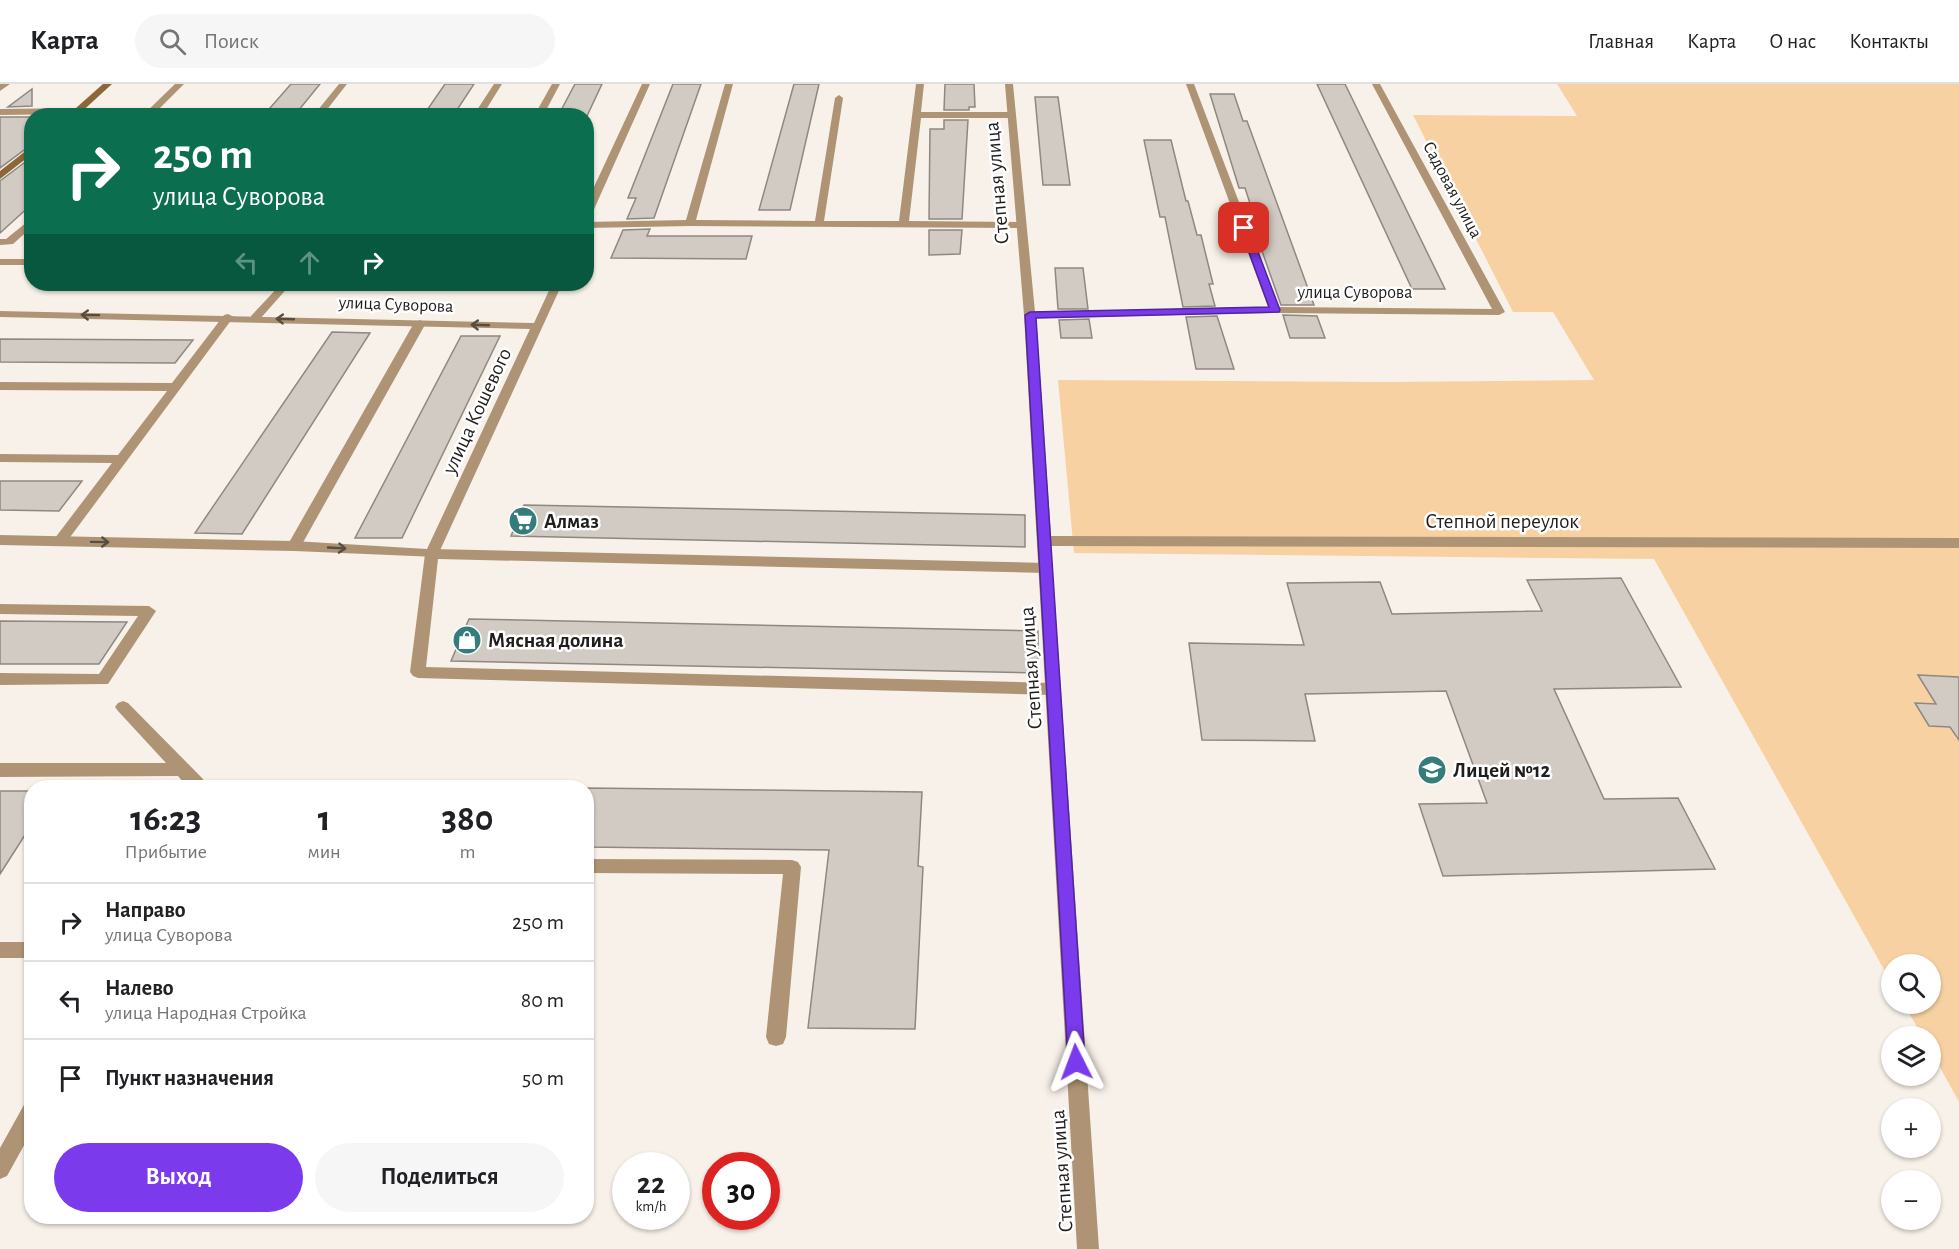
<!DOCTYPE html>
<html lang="ru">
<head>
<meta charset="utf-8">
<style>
  body { margin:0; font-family:"Alegreya Sans",sans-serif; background:#f6f6f6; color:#202124; height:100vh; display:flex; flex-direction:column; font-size:22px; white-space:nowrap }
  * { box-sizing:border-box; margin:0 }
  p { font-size:20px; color:#757577 }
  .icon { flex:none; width:33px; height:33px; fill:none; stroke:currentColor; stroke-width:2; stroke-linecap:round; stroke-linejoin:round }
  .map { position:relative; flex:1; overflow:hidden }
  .sheet { position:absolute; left:24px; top:696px; width:570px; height:444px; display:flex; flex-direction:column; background:#fff; border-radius:24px; box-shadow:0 2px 4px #0004 }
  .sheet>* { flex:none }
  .top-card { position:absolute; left:24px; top:24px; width:570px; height:183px; border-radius:24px; box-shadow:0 2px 4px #0004; background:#0b6e4f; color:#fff; overflow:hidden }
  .controls { position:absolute; left:1881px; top:870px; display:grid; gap:12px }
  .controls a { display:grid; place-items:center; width:60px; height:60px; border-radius:50%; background:#fff; box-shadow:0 2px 4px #0004; font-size:30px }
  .speed { position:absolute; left:612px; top:1068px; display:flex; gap:12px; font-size:30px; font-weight:700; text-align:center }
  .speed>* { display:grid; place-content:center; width:78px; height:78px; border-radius:50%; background:#fff; box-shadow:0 2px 4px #0004; line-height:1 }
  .speed small { font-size:15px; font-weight:400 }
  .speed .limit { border:9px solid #d22; background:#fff; color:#111 }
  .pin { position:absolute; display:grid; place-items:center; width:51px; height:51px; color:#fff; margin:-26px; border-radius:12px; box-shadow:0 3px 9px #0006 }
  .me { position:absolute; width:66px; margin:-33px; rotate:357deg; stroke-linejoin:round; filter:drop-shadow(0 0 4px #0008) }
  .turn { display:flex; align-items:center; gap:21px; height:126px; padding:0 30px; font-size:27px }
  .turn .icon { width:78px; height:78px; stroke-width:2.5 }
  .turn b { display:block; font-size:42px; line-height:51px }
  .lanes { display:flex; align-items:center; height:57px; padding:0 30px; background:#0003; justify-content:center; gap:30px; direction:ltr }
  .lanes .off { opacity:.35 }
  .eta { display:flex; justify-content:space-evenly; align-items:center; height:102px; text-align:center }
  .eta b { font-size:36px; font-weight:700; line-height:42px }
  .button { display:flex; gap:12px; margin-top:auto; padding:12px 30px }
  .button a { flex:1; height:69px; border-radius:36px; background:#7c3aed; color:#fff; font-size:24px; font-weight:700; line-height:69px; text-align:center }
  .button a+a { background:#f6f6f6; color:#202124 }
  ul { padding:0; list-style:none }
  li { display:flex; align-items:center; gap:18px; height:78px; padding:0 30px; border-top:2px solid #e0e0e0 }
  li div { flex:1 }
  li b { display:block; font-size:22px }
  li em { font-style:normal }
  header { display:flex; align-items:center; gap:36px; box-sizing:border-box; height:84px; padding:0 30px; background:#fff; border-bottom:2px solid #e0e0e0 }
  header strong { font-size:28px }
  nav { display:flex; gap:33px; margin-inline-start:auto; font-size:21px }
  .search { width:420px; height:54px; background:#f6f6f6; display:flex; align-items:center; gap:15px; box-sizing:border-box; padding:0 21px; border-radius:33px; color:#757577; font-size:22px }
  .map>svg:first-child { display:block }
</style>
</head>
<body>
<header>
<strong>Карта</strong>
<div class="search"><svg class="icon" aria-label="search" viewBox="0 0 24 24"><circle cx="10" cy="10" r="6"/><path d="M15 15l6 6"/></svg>Поиск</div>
<nav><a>Главная</a><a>Карта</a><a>О нас</a><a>Контакты</a></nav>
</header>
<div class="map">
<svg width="1959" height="1165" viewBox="0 0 1959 1165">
  <rect width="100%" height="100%" fill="#f8f1e9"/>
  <path fill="#f8d1a2" d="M1557,0H1959V1018L1931,967L1930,952H1922L1904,920H1930V880H1892L1891,898L1654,475L1074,469L1058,296L1384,298L1594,296L1553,228H1513L1413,31L1577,32Z"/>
  <path fill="#d2cbc4" stroke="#8e8880" stroke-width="1.5" d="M291,0H320L294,32H263Z
    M445,0H474L453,32H423Z
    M575,0H602L587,32H558Z
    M673,0H701L654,134L627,135L636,114H628Z
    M794,0H819L790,126H759Z
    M945,0H974L975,23H969V26H944Z
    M1317,0H1345L1445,205H1412Z
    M32,5V22L8,23Z
    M1210,10H1234L1243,37H1247L1314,221H1281L1256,150H1260L1245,104H1239Z
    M1035,13H1058L1070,101H1043Z
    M0,33H32V60L0,84Z
    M944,36H968L962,135H929L930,45H944Z
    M1144,56H1171L1186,117H1188L1197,151H1201L1213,200H1209L1215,222L1183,223L1165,133H1160Z
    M32,73V120L0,149V97Z
    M650,145L647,152H752L746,175L611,174L623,146Z
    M929,146H962L960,170L929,171Z
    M1055,184H1083L1088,225H1058Z
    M1283,231L1317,232L1325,254H1290Z
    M1217,232L1234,285H1196L1186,233Z
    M1089,235L1092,254H1061L1059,236Z
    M332,248L370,249L242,450L195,449Z
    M461,252H500L402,454H355Z
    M0,255L193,256L175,279L0,278Z
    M0,397H82L59,427L0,426Z
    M524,421L1025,431V463L511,452Z
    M1621,494L1681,603L1554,605L1604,715L1678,714L1715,785L1443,792L1419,720L1487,719L1446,607L1305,610L1315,657L1202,656L1189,559L1304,561L1287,499L1380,498L1392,530L1542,527L1527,496Z
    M469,535L1038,547V589L451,577Z
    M0,537L127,538L99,580H0Z
    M1918,591L1959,593V656L1950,643L1929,642L1915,619L1936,620Z
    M586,704L922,708L918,782L923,783L915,945L808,944L829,766L586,763Z
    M0,707H32V740L0,790Z"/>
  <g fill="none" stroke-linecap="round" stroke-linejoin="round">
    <path fill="#ae9475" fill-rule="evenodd" d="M0,0H10L0,7Z
      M175,0H184L152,32H142Z
      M339,0H347L322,32H313Z
      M494,0H502L482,32H473Z
      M552,0H560L543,32H534Z
      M725,0H733L696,136L815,137L835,14L839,11L843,14L824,137H899L916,0H924L921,28H1012L1016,31L1012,34H921L909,137L1021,138L1026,141L1021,144L690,142L586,144V138L686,136Z
      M0,25L76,24L80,27L76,30L0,31Z
      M32,134V143L13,160L0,161V155H6Z
      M0,175H32V181H0Z
      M281,200H291L259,236H251V232Z
      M228,230L234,233L232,235L65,460H55L53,457L55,454L112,379L0,378V370L118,371L167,307L0,306V298L172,299L224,231Z
      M420,236L426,239L301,462L294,467L289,465L287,462L414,239Z
      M432,465L1046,479L1053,484L1046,489L438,475L426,583L1053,599L1058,601L1061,605L1058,609L1053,611L418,594L413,592L410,588L425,470Z
      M0,520L149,522L156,527L108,600L0,601V589L99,590L138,532L0,530Z
      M123,617L128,619L203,695L204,704H188L178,692L0,693V679H166L118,627L115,623L118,619Z
      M586,775L792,776L798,778L801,783L786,953L783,960L776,962L769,960L766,953L783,790L586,789Z
      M0,858H32V874H0Z
      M32,1016V1047L7,1092L0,1095V1064L25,1019Z"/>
    <path fill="#ae9475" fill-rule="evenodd" d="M642,0H650L591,132L586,135V120Z
      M1005,0H1013L1035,228L1268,223L1186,0H1194L1279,223L1492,225L1372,0H1380L1505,228L1499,231L1275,229L1036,234L1051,452L1959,454V464L1051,462L1099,1165H1077L1024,231Z
      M552,200H562L437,473L294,467L0,461V451L294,457L427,465L530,245L0,233V227L534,239Z"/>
    <path fill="#8c6737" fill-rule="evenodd" d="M103,0H112L77,32H67Z
      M32,62V70L0,95V87Z"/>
  </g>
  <defs><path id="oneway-shaft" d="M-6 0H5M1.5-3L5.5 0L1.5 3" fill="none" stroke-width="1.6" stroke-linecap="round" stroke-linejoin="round" transform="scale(1.5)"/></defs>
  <g stroke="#594d3f">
    <use href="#oneway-shaft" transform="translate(90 231) rotate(-179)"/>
    <use href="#oneway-shaft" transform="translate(285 235) rotate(-178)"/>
    <use href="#oneway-shaft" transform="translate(480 241) rotate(-178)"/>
    <use href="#oneway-shaft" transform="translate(100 458) rotate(1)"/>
    <use href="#oneway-shaft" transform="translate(337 464) rotate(3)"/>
  </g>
  <path fill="#7c3aed" stroke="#51269a" stroke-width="1.5" d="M1244,141L1249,144L1280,226L1279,228L1036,234L1085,978L1083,984L1076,987L1070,984L1068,978L1025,231L1030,228L1269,223L1240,144Z"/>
  <defs>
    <g id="supermarket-disc" transform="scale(1.5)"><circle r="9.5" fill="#347d7b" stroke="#fff"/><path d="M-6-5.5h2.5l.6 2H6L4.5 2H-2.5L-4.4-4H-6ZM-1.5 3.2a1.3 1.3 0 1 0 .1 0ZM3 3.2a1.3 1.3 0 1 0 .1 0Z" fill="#fff"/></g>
    <g id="shop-disc" transform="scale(1.5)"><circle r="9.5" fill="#347d7b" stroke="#fff"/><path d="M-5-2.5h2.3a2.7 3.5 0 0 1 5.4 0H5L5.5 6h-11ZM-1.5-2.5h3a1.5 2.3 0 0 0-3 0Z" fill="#fff"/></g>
    <g id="school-disc" transform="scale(1.5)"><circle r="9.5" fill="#347d7b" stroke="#fff"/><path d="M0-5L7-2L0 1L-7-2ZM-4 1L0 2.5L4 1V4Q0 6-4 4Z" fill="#fff"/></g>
  </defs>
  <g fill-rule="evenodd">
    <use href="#supermarket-disc" x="523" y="437"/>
    <use href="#shop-disc" x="467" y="556"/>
    <use href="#school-disc" x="1432" y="686"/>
  </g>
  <g text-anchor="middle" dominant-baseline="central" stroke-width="5" stroke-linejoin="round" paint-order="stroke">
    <g font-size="18" fill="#201e1b" stroke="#fff">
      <text transform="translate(1452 106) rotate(62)">Садовая улица</text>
      <text x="1355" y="209">улица Суворова</text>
      <text transform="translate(396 221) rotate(2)">улица Суворова</text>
    </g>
    <g font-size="21" fill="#201e1b" stroke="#fff">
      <text transform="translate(997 99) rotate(-95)">Степная улица</text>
      <text transform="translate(477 327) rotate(-65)">улица Кошевого</text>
      <text x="1502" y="437">Степной переулок</text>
      <text transform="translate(1031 584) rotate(-94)">Степная улица</text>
      <text transform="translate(1062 1087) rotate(-94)">Степная улица</text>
    </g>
    <g font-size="21" font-weight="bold" fill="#201e1b" stroke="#fff" text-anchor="start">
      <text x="544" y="437">Алмаз</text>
      <text x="488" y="556">Мясная долина</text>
      <text x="1453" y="686">Лицей №12</text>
    </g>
  </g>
</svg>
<div class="controls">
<a><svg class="icon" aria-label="search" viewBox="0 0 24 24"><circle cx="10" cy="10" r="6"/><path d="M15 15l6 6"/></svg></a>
<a><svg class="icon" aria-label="layers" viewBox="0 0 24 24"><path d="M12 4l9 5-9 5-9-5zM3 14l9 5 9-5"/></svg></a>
<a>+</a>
<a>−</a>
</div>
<div class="speed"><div>22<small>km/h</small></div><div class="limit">30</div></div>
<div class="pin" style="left:1244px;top:144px;background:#d93025"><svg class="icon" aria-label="arrive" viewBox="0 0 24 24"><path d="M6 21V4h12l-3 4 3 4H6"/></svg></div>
<svg class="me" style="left:1076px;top:978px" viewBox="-20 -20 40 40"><path d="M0-17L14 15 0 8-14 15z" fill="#7c3aed" stroke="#fff" stroke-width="4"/></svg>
<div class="top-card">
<div class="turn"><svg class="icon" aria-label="right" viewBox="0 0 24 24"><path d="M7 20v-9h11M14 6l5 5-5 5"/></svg><div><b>250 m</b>улица Суворова</div></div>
<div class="lanes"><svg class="icon off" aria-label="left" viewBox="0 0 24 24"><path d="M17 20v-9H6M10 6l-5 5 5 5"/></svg><svg class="icon off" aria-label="ahead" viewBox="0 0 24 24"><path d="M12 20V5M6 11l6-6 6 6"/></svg><svg class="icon" aria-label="right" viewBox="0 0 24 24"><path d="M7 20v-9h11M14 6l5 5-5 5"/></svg></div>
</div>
<section class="sheet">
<div class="eta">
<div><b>16:23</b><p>Прибытие</p></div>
<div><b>1</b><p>мин</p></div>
<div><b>380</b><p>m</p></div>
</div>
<ul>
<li><svg class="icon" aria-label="right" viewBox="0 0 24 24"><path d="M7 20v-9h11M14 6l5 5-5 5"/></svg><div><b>Направо</b><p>улица Суворова</p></div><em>250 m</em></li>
<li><svg class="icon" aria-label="left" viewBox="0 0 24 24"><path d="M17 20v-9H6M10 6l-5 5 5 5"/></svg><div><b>Налево</b><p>улица Народная Стройка</p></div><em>80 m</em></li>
<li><svg class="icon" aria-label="arrive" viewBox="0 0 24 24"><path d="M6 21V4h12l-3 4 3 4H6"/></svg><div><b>Пункт назначения</b></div><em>50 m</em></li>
</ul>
<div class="button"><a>Выход</a><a>Поделиться</a></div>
</section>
</div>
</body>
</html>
